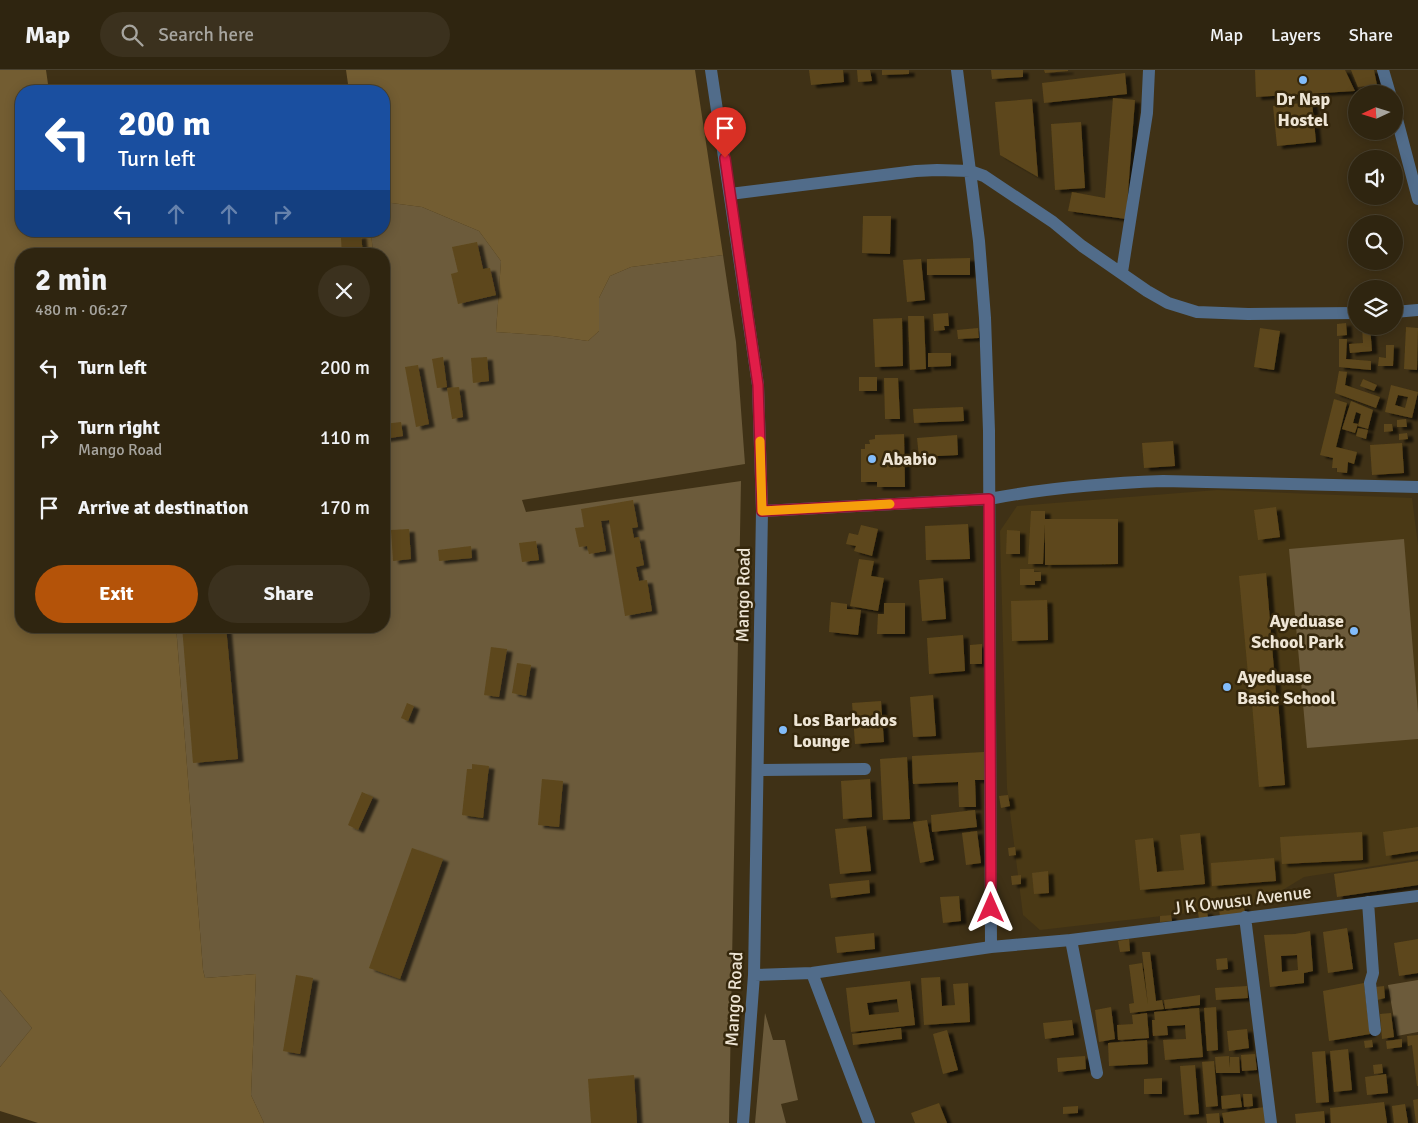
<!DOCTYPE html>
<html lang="en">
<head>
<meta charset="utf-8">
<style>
  body { margin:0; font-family:Signika,sans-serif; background:#3b311e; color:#f1f3f6; height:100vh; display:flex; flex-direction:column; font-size:19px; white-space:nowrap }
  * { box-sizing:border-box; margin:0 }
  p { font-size:16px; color:#a7a59f }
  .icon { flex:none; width:28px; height:28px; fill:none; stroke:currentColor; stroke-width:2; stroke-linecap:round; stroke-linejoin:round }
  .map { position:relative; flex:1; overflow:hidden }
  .side { position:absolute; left:15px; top:178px; width:375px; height:385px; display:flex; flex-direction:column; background:#2f2510; border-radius:20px; box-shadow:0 2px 12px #0003,0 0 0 1px #4a4230 }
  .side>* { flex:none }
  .top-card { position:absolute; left:15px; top:15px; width:375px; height:152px; border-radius:20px; box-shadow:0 2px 12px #0003,0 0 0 1px #4a4230; background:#1a4fa0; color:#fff; overflow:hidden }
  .needle { width:32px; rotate:266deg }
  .fabs { position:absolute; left:1348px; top:15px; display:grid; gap:10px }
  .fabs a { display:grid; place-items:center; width:55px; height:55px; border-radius:50%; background:#2f2510; box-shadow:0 2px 12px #0003,0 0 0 1px #4a4230; font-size:25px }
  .pin { position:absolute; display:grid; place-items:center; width:42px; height:42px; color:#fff; margin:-51px -21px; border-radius:50% 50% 50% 0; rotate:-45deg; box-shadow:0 0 5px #0007 }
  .pin .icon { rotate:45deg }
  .me { position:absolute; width:55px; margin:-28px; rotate:0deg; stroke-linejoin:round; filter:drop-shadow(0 0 4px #0008) }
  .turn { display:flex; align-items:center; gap:18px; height:105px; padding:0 20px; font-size:22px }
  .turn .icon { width:65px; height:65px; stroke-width:2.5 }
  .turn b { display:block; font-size:35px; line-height:42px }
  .lanes { display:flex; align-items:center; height:48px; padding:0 20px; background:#0003; justify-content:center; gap:25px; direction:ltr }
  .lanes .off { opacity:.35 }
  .round { display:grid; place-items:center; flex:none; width:52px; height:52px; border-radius:26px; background:#3b311e }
  .headline { display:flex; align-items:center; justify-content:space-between; height:85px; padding:0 20px }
  h1 { font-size:30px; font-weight:700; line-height:38px }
  .button { display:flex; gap:10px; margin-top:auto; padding:10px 20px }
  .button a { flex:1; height:58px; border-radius:30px; background:#b45309; color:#fff; font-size:20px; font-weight:700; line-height:58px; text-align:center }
  .button a+a { background:#3b311e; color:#f1f3f6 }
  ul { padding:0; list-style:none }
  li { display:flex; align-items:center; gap:15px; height:70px; padding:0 20px }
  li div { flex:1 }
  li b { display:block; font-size:19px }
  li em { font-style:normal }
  header { display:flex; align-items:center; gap:30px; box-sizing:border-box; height:70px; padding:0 25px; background:#2f2510; border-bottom:1px solid #4a4230 }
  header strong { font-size:24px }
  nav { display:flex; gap:28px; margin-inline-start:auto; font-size:18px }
  .search { width:350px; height:45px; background:#3b311e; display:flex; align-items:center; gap:12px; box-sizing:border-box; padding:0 18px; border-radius:28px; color:#a7a59f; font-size:19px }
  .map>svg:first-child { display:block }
</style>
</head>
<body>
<header>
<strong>Map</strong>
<div class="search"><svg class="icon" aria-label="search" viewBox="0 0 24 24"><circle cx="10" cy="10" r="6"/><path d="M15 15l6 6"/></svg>Search here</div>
<nav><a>Map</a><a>Layers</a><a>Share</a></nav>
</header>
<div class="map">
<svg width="1418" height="1053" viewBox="0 0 1418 1053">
  <defs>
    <filter id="shadow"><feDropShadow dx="5.5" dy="3" stdDeviation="1" flood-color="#0009"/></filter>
  </defs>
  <rect width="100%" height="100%" fill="#3f3116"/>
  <path fill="#4a3915" d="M1217,420L1412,428L1418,475V789L1304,807L1258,835L1040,860L1023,845L1007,718L1000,461L1017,436Z"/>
  <path fill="#6c5b3b" d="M384,132L422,137L479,161L501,191L496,262L553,266L588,271L599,261V228L610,206L631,197L723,185L736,272L745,394L522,430L526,442L741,411L729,1053H264L251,1025L256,904L205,908L203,900L176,556H384V184H373L371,161H384Z
    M1404,469L1418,643V669L1307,678L1289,479Z
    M1418,910V962L1397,966L1388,915Z
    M0,920L32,958L0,997Z
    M765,943L773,970H785L798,1030L781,1034L786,1053H755Z"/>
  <path fill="#735d32" d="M0,0H46L49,21H21V161H371L373,184H21V556H176L203,900L205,908L256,904L251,1025L264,1053H38L0,1041V997L32,958L0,920Z
    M346,0H695L723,185L631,197L610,206L599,228V261L588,271L553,266L496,262L501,191L479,161L422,137L384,132V21H349Z"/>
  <path fill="#5d471b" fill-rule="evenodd" filter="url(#shadow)" d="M809,0H843L844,12L811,15Z
    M857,0H870L872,11L858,12Z
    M882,0H909V4L882,5Z
    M991,0H1023V7L992,9Z
    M1044,0H1068V1L1045,3Z
    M1255,0H1345L1355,21L1256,27Z
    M1351,0H1374L1377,15L1358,17Z
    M1125,3L1127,24L1044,33L1042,13Z
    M1113,28L1135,30L1126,149L1068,141L1072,122L1105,128Z
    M1032,29L1038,107L1000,85L995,32Z
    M1312,32L1316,72L1277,76L1273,36Z
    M1081,52L1085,118L1055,120L1051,54Z
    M863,146H891L890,184L862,183Z
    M361,165L363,184H342L341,168Z
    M477,172L483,199L490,198L496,225L458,234L451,204L458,202L452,177Z
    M970,188V205H927V189Z
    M921,189L925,230L907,232L903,190Z
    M948,243L949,256H944L945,260L934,261L933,244Z
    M908,246H924L926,299L910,300Z
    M902,248L903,296L875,297L873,249Z
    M1346,253L1347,265L1337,266V254Z
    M1370,256L1372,281L1350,283L1349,274L1363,273L1362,257Z
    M1406,257L1418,258L1417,300L1404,299Z
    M978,258L979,268L958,269L957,260Z
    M1260,258L1280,261L1274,300L1254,297Z
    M1339,269H1347L1346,289L1371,291V300L1339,297Z
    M1386,275H1394L1393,296H1378L1379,287L1386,288Z
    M928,283H951V296L928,297Z
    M443,287L447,317L437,318L432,289Z
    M487,287L489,311L473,313L471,288Z
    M418,295L429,354L416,357L405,297Z
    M1339,301L1347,302L1345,315L1380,327L1376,338L1335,323Z
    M859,307H877V321H859Z
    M884,308H898L900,349H885Z
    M1363,309L1377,315L1374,321L1360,316Z
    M1391,315L1418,322L1412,348L1385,342ZM1398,325L1408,327L1405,338L1395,335Z
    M459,317L463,347L452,349L447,318Z
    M1334,329L1347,333L1336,377L1357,382L1354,394L1348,392L1347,403L1337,402V398H1332L1333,388L1320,385Z
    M1351,331L1373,340L1368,359L1358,356L1361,344L1356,342L1353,353L1358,354L1355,363L1342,359Z
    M963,337L964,351L914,353L913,339Z
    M1406,349L1407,357H1397V350Z
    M401,352L403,366L384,369V354Z
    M1384,354H1392L1393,361L1384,362Z
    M1358,358L1368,360L1366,369L1356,366Z
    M1407,363L1408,369L1399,370V364Z
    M904,364L905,417H877V412H861V379H865V374H870L869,370L875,369V365Z
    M957,365L958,385L919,387L917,368Z
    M1173,371L1175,396L1144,398L1142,373Z
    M1402,373L1404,403L1372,405L1370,375Z
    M633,430L638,457L632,458L634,468L639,467L644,495L636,497L639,511L647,510L652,541L625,546L609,450L601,451L606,481L589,484L587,476L579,477L575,458L584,457L581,439Z
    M1276,437L1280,467L1258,470L1254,440Z
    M1031,441H1045V449H1118V494L1045,495V454L1043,494H1028Z
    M968,454L970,489L926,490L925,456Z
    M861,455L878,459L872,486L854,481L856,476L846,474L849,463L858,465Z
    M409,459L411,489L393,491L391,460Z
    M1007,460L1020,461V484H1006Z
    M536,471L539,490L522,492L519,473Z
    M471,476L472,488L439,491L438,480Z
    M859,489L874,491L871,506L884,508L878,541L850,536Z
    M1020,499H1034V502H1041V511H1035V515H1020Z
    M1266,503L1276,624L1250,626L1239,506Z
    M943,508L946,549L922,551L919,510Z
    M1047,530L1048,570L1012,571L1011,531Z
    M831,532L847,534V539L861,540L858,565L829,562Z
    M884,533H905V564H877L878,544H884Z
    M182,556H226L238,689L193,693Z
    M963,565L965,601L929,604L927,568Z
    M982,574V594H970V575Z
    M491,577L507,579L499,627L484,625Z
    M517,593L531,595L526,626L512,623Z
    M933,625L936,666L913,667L910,627Z
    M881,631L884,672L855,674L852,633Z
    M1278,631L1285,715L1259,717L1252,633Z
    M407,633L414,636L408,651L401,648Z
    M984,682L986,710H975L976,737H959L958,712L913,714L912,686Z
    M907,687L910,749L883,750L880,689Z
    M472,694L489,696L483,748L462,745L467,699H472Z
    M542,709L563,711L559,757L538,755Z
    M870,709L872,747L843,749L841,711Z
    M362,722L373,727L358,760L348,755Z
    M1008,725L1010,736L1001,738L999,726Z
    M975,740L977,757L932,762L931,745Z
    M927,750L934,790L920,793L913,752Z
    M866,756L871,801L840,804L835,759Z
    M1418,757V781L1386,786L1383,762Z
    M977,761L981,793L966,795L962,763Z
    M1362,762L1363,790L1282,794L1280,767Z
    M1200,763L1205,814L1140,820L1135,770L1153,768L1157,802L1184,800L1180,765Z
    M1015,777L1016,785L1009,786L1008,778Z
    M412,778L443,789L400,909L369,898Z
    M1274,788L1276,811L1212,816L1211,793Z
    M1418,791V815L1337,827L1334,804Z
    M1048,801L1049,823L1034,824L1032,803Z
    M1021,805V814L1012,815L1011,806Z
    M869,810L870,823L831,828L829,814Z
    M959,826L961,851L943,853L940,827Z
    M1244,836L1245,845L1220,848L1219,838Z
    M1207,841L1208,848L1199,849L1198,842Z
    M1171,845L1172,851L1160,852V846Z
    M1347,858L1353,899L1328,903L1323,862Z
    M1310,861L1313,901L1304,903V913L1270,917L1264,865L1295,864ZM1297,885L1298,900L1282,902L1281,886Z
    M874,863L875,879L837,883L835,867Z
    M1129,869L1130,881L1120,882L1118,871Z
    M1418,869V903L1399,906L1394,873Z
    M1142,882H1150L1156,931L1162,930L1164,939L1130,943L1129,934L1134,933L1129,895L1142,893L1148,935Z
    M1227,888L1228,899L1217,900L1216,889Z
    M296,905L313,908L300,984L283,981Z
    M940,907L942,936L955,935L953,914L968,913L970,952L924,955L921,908Z
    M910,911L915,955L851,962L846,918ZM897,929L899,942L869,945L867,933Z
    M1364,913L1370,964L1329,971L1323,921Z
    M1247,916L1248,928L1216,930L1215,918Z
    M1384,916L1385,928L1377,930L1375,917Z
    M1200,925V935L1165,939L1164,930Z
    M1111,937L1115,969L1099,972L1095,940Z
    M1216,937L1218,980L1207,981L1204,938Z
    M1199,938L1203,987L1165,990L1163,970L1186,969L1185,955L1167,956L1168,965L1153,966L1152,950H1155L1154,942Z
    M1147,943L1149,968L1118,970L1117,955L1133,954L1132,945Z
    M1391,943L1394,967L1382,969L1380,944Z
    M1072,950L1074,965L1045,969L1043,953Z
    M901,958L902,969L853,975L852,964Z
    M1247,959L1249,978L1229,981L1227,961Z
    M947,960L958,1000L943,1004L933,964Z
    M1418,965V1016H1417L1412,975L1408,976L1407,966Z
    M1402,969V977L1387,979L1386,971Z
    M1147,970L1148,994L1109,996L1108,973Z
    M1372,970L1373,977L1365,978L1364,971Z
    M1348,979L1352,1020L1334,1022L1330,981Z
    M1325,981L1329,1032L1316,1033L1312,982Z
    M1255,984L1257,1000L1242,1001L1241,985Z
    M1085,986L1086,999L1058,1002L1057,988Z
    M1229,986L1230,998V987H1239L1240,1003H1216L1215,987Z
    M1214,991L1218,1036L1206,1037L1202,992Z
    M1382,994L1383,1003L1374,1004L1373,995Z
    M1195,995L1199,1044L1184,1045L1180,996Z
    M1386,1004L1388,1023L1367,1025L1365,1007Z
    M634,1005L637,1053H591L588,1009Z
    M1162,1008V1024H1144V1009Z
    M1240,1024L1242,1037L1222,1039L1221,1026Z
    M1243,1024H1252L1253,1036L1244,1037Z
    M1418,1029V1053H1416L1413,1030Z
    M1384,1032L1387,1053H1331L1330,1038Z
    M939,1033L947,1053H915L911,1043Z
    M1405,1034L1408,1053H1394L1392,1036Z
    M1078,1036V1043L1063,1044V1037Z
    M1265,1037L1267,1053H1224L1222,1043Z
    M1324,1041L1325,1053H1296L1295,1044Z
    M1219,1043L1220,1053H1207L1206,1044Z"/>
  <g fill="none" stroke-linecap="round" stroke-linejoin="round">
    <path stroke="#516c8a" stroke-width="12" d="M711,0L758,315L762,441L754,905L743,1053
      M957,0L979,171L985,248L989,361L991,877
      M1383,0L1390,24
      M1394,38L1418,129
      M730,124L916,101L937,100L970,101L984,106L1053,152L1082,176L1147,221L1168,233L1197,242L1248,244L1356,243
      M1122,202L1147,43L1149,0
      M1394,242L1418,240
      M762,441L989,429C1047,418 1105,413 1163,411L1418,417
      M758,700L865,699
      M1368,832L1373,903L1370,913L1375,960
      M1245,847L1271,1053
      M1071,870L1097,1003
      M812,903L869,1053
      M754,905L812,903L991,877L1071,870L1418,826"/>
  </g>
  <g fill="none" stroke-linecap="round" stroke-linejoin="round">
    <g stroke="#92132f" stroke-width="12">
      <path id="route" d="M725,88L758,315L762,441L989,429L991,838"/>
    </g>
    <use href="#route" stroke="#e11d48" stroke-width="9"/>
    <path stroke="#f59e0b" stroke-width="9" d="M760,371L762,441L890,434"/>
  </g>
  <g fill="#82bcfa" stroke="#35270c" stroke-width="2">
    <circle cx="1303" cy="10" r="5"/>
    <circle cx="872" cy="389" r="5"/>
    <circle cx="1354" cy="561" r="5"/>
    <circle cx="1227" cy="617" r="5"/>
    <circle cx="783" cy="660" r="5"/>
  </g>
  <g text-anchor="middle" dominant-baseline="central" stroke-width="5" stroke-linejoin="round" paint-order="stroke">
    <g font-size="18" font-weight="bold" fill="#eee5d5" stroke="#35270c" text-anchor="start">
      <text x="1303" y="29" text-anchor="middle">Dr Nap<tspan x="1303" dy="21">Hostel</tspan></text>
      <text x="882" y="389">Ababio</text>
      <text x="1344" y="551" text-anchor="end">Ayeduase<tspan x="1344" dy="21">School Park</tspan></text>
      <text x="1237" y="607">Ayeduase<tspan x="1237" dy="21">Basic School</tspan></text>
      <text x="793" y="650">Los Barbados<tspan x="793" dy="21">Lounge</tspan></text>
    </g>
    <g font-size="18" fill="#eee5d5" stroke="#35270c">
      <text transform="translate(743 525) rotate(-89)">Mango Road</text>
      <text transform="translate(1242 830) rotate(-7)">J K Owusu Avenue</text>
      <text transform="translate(734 929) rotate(-87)">Mango Road</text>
    </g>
  </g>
</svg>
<div class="fabs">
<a><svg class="needle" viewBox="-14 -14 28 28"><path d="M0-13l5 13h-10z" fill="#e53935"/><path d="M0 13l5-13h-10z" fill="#a7a59f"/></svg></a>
<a><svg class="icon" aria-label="sound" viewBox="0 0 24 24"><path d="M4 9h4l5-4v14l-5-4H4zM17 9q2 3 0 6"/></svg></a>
<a><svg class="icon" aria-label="search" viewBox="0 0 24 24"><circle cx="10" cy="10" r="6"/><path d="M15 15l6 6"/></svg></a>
<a><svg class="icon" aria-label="layers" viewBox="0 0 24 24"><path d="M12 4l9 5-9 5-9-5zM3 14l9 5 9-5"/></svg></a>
</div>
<div class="pin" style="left:725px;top:88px;background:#d93025"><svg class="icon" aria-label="arrive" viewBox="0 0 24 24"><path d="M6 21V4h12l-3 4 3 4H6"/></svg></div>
<svg class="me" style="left:991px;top:838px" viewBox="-20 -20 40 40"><path d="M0-17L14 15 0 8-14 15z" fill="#e11d48" stroke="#fff" stroke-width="4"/></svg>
<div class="top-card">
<div class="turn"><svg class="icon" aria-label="left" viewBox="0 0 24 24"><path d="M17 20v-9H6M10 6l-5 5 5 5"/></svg><div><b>200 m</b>Turn left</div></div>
<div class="lanes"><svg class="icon" aria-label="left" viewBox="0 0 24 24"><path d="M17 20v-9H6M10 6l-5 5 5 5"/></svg><svg class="icon off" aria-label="ahead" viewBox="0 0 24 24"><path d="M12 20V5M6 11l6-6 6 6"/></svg><svg class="icon off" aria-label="ahead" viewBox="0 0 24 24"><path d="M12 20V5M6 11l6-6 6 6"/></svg><svg class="icon off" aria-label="right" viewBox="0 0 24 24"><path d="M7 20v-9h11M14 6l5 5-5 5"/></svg></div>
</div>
<section class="side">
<div class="headline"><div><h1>2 min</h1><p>480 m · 06:27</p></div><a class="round"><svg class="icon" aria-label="close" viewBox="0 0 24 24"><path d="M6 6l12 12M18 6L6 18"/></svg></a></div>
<ul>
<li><svg class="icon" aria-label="left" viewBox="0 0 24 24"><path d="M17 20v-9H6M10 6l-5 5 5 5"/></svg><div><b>Turn left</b></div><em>200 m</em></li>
<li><svg class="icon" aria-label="right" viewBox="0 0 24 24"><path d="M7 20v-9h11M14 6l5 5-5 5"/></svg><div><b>Turn right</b><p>Mango Road</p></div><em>110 m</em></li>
<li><svg class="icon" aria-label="arrive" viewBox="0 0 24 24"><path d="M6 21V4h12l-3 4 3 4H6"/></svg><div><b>Arrive at destination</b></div><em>170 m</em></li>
</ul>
<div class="button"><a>Exit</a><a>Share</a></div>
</section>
</div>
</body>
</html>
